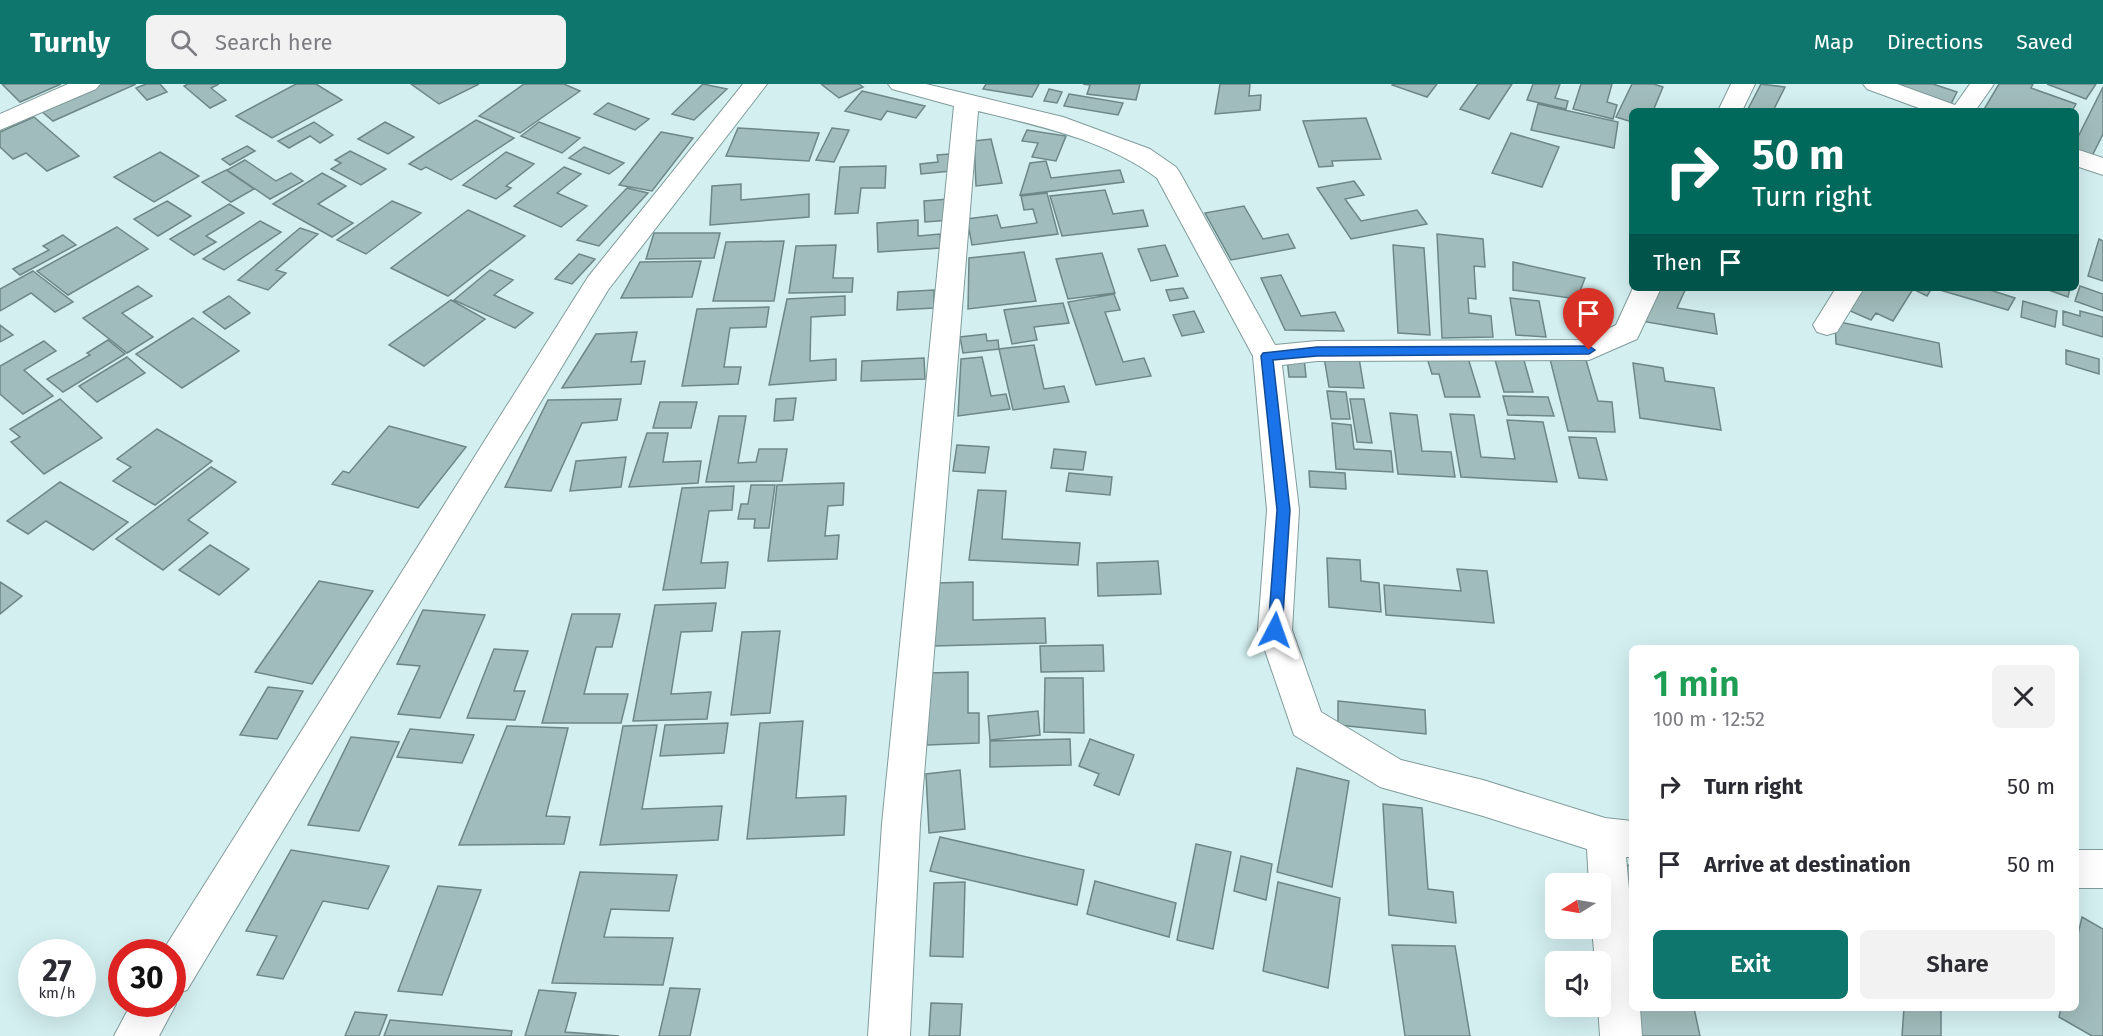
<!DOCTYPE html>
<html lang="en">
<head>
<meta charset="utf-8">
<style>
  body { margin:0; font-family:"Fira Sans",sans-serif; background:#f2f2f3; color:#2b2b33; height:100vh; display:flex; flex-direction:column; font-size:22px; white-space:nowrap }
  * { box-sizing:border-box; margin:0 }
  p { font-size:20px; color:#7c7c81 }
  .icon { flex:none; width:33px; height:33px; fill:none; stroke:currentColor; stroke-width:2; stroke-linecap:round; stroke-linejoin:round }
  .map { position:relative; flex:1; overflow:hidden }
  .panel { position:absolute; left:1629px; top:561px; width:450px; height:366px; display:flex; flex-direction:column; background:#fff; border-radius:9px; box-shadow:0 6px 24px #0002 }
  .panel>* { flex:none }
  .hud { position:absolute; left:1629px; top:24px; width:450px; height:183px; border-radius:9px; box-shadow:0 6px 24px #0002; background:#00695c; color:#fff; overflow:hidden }
  .needle { width:39px; rotate:259deg }
  .tools { position:absolute; left:1545px; top:789px; display:grid; gap:12px }
  .tools a { display:grid; place-items:center; width:66px; height:66px; border-radius:9px; background:#fff; box-shadow:0 6px 24px #0002; font-size:30px }
  .speed { position:absolute; left:18px; top:855px; display:flex; gap:12px; font-size:30px; font-weight:700; text-align:center }
  .speed>* { display:grid; place-content:center; width:78px; height:78px; border-radius:50%; background:#fff; box-shadow:0 6px 24px #0002; line-height:1 }
  .speed small { font-size:15px; font-weight:400 }
  .speed .limit { border:9px solid #d22; background:#fff; color:#111 }
  .pin { position:absolute; display:grid; place-items:center; width:51px; height:51px; color:#fff; margin:-62px -26px; border-radius:50% 50% 50% 0; rotate:-45deg; box-shadow:0 0 6px #0007 }
  .pin .icon { rotate:45deg }
  .me { position:absolute; width:66px; margin:-33px; rotate:4deg; stroke-linejoin:round; filter:drop-shadow(0 0 4px #0008) }
  .turn { display:flex; align-items:center; gap:21px; height:126px; padding:0 24px; font-size:27px }
  .turn .icon { width:78px; height:78px; stroke-width:2.5 }
  .turn b { display:block; font-size:42px; line-height:51px }
  .then { display:flex; align-items:center; height:57px; padding:0 24px; background:#0003; gap:12px; font-size:22px }
  .round { display:grid; place-items:center; flex:none; width:63px; height:63px; border-radius:9px; background:#f2f2f3 }
  .headline { display:flex; align-items:center; justify-content:space-between; height:102px; padding:0 24px }
  h1 { font-size:36px; font-weight:600; line-height:45px; color:#1e9e55 }
  .primary-button { display:flex; gap:12px; margin-top:auto; padding:12px 24px }
  .primary-button a { flex:1; height:69px; border-radius:9px; background:#0f766e; color:#fff; font-size:24px; font-weight:600; line-height:69px; text-align:center }
  .primary-button a+a { background:#f2f2f3; color:#2b2b33 }
  ul { padding:0; list-style:none }
  li { display:flex; align-items:center; gap:18px; height:78px; padding:0 24px }
  li div { flex:1 }
  li b { display:block; font-size:22px }
  li em { font-style:normal }
  header { display:flex; align-items:center; gap:36px; box-sizing:border-box; height:84px; padding:0 30px; background:#0f766e; color:#fff }
  header strong { font-size:28px }
  nav { display:flex; gap:33px; margin-inline-start:auto; font-size:21px }
  .search { width:420px; height:54px; background:#f2f2f3; display:flex; align-items:center; gap:15px; box-sizing:border-box; padding:0 21px; border-radius:9px; color:#7c7c81; font-size:22px }
  .map>svg:first-child { display:block }
</style>
</head>
<body>
<header>
<strong>Turnly</strong>
<div class="search"><svg class="icon" aria-label="search" viewBox="0 0 24 24"><circle cx="10" cy="10" r="6"/><path d="M15 15l6 6"/></svg>Search here</div>
<nav><a>Map</a><a>Directions</a><a>Saved</a></nav>
</header>
<div class="map">
<svg width="2103" height="952" viewBox="0 0 2103 952">
  <rect width="100%" height="100%" fill="#d3eff0"/>
  <path fill="#a1bcbc" stroke="#6d8787" stroke-width="1.5" d="M2,0H61L20,18Z
    M100,0H136L53,37L40,26Z
    M146,0H160L167,8L147,16L136,4Z
    M188,0H219L211,4L226,16L210,24L184,2Z
    M296,0H316L342,16L272,54L236,32Z
    M411,0H479L439,20Z
    M524,0H564L580,7L520,49L479,32Z
    M703,0L727,5L694,36L672,30Z
    M821,0H859L863,3L839,14Z
    M986,0H1039L1032,13L983,5Z
    M1083,0H1140L1136,16L1087,10L1090,1Z
    M1220,0H1250L1249,12L1261,11L1260,26L1215,30Z
    M1393,0H1437L1427,13L1392,1Z
    M1478,0H1512L1489,35L1460,25Z
    M1533,0H1560L1555,14L1568,17L1566,25L1527,16Z
    M1581,0H1612L1607,18L1617,21L1613,35L1573,25Z
    M1632,0H1654L1663,3L1653,27H1632V38L1616,33Z
    M1761,0L1785,3L1773,27H1747Z
    M1893,0H1933L1957,8L1951,20Z
    M1999,0H2033L2031,4L2076,20L2072,27H1983Z
    M2047,0H2096L2086,15Z
    M2103,3V50L2092,72L2076,66V57Z
    M1049,5L1062,8L1057,19L1044,17Z
    M862,7L925,22L916,34L887,27L881,36L845,27Z
    M1069,10L1123,19L1118,31L1064,22Z
    M608,19L649,35L635,46L594,30Z
    M1538,20L1618,38L1614,64L1531,46Z
    M34,33L79,72L47,87L26,69L13,75L0,63V48Z
    M1366,34L1381,75L1332,77L1333,82L1319,83L1303,37Z
    M476,36L514,54L451,96L426,83L421,86L409,80Z
    M314,38L333,51L320,59L310,52L289,64L278,57Z
    M385,38L414,53L388,70L358,55Z
    M539,38L580,54L562,69L521,52Z
    M738,44L819,49L809,77L726,72Z
    M832,44L849,46L834,78L816,76Z
    M1027,46L1066,52L1056,77L1032,73L1038,59L1022,57Z
    M661,48L693,54L652,107L619,101Z
    M1511,49L1559,63L1542,103L1492,89Z
    M991,55L1002,99L976,102L974,57Z
    M247,62L255,67L230,81L222,75Z
    M584,63L624,79L609,90L569,74Z
    M350,67L386,85L361,101L331,85L341,79L335,76Z
    M160,68L199,92L154,118L114,93Z
    M506,68L534,80L506,102L511,104L496,115L463,101Z
    M949,70L951,87L921,90L920,80L938,78L937,71Z
    M245,76L276,97L291,89L303,97L270,115L227,86Z
    M1046,77L1051,94L1120,86L1124,98L1020,111L1030,79Z
    M886,82L885,104H861L858,129L835,130L840,83Z
    M564,83L581,90L557,109L587,122L561,143L514,122Z
    M226,86L254,105L231,118L202,98Z
    M322,89L346,102L318,120L353,139L332,153L273,120Z
    M1354,97L1364,111L1345,115L1361,137L1417,126L1427,140L1351,155L1317,104Z
    M741,100V116L809,110V133L710,141L712,102Z
    M627,104L648,109L599,162L577,156Z
    M1105,106L1113,130L1143,126L1148,142L1062,152L1050,112Z
    M1047,109L1058,150L972,161L967,135L997,131L1001,144L1037,139L1033,125L1024,126L1021,112Z
    M949,115L951,136L925,138L924,117Z
    M167,117L191,132L158,152L134,135Z
    M392,117L421,129L366,170L337,156Z
    M229,120L244,129L206,152L216,158L194,171L170,155Z
    M1244,122L1263,155L1288,150L1295,164L1231,176L1205,129Z
    M468,126L525,152L448,212L391,184Z
    M918,136V152L940,150L941,164L878,168L877,139Z
    M260,137L281,148L224,186L203,175Z
    M117,143L148,165L68,211L37,187Z
    M300,144L318,150L276,186L286,189L268,206L238,196Z
    M654,149H720L714,174L646,175Z
    M1437,150L1483,155L1485,183L1474,182L1476,215L1468,214L1469,229L1491,232L1493,253L1442,254Z
    M63,151L76,161L20,191L13,185L49,166L43,162Z
    M2099,155L2103,157V197L2088,192Z
    M784,157L774,217H713L726,158Z
    M836,161L833,194H853L852,208L789,209L796,162Z
    M1165,161L1178,192L1151,197L1138,165Z
    M1393,161L1424,164L1430,251L1398,249Z
    M1024,168L1036,217L968,225L969,174Z
    M1102,169L1115,209L1068,215L1056,175Z
    M579,170L595,175L572,200L555,195Z
    M701,177L692,213L621,214L640,178Z
    M1513,178L1585,194L1577,215L1513,206Z
    M490,186L513,196L494,211L533,229L515,244L454,216Z
    M33,187L73,218L55,228L31,209L0,227V205Z
    M1281,191L1301,232L1335,228L1344,247L1285,246L1261,194Z
    M138,202L152,212L122,229L153,253L127,269L83,234Z
    M2080,202L2103,210V227L2075,217Z
    M1183,204L1188,214L1170,217L1166,206Z
    M1657,204H1686L1677,224L1714,230L1717,250L1641,237Z
    M1862,204H1932L1927,212L1913,205L1893,237L1876,229L1871,236L1848,226Z
    M1933,204H1984L2015,214L2008,226Z
    M2043,204H2070L2068,213Z
    M934,206V224L897,226L898,208Z
    M1114,210L1120,226L1105,228L1123,278L1144,274L1151,292L1096,301L1068,218Z
    M229,212L250,229L225,245L203,228Z
    M845,212V231L811,233L810,277L836,275V296L769,301L787,215Z
    M1510,214L1539,217L1546,253L1516,251Z
    M451,216L485,235L424,282L389,261Z
    M2023,217L2057,227L2055,243L2021,233Z
    M1063,219L1069,239L1034,243L1037,256L1012,260L1004,226Z
    M769,223L766,243L730,244L724,283H741L738,300L682,302L697,225Z
    M1194,227L1204,248L1182,252L1173,231Z
    M2063,227L2080,232V227L2103,233V253L2063,241Z
    M193,234L239,267L182,304L136,270Z
    M1835,237L1939,259L1942,283L1836,260Z
    M0,241L13,251L0,258Z
    M637,248L631,278L645,277L641,300L562,304L596,250Z
    M986,250L987,257L998,256L999,265L963,269L960,253Z
    M108,256L125,270L63,308L47,295L90,271L87,269Z
    M44,257L56,267L24,286L53,312L23,330L0,310V282Z
    M1034,261L1044,305L1064,302L1069,318L1013,326L999,265Z
    M2066,266L2099,275V290L2066,280Z
    M1494,272L1523,273L1533,308H1504Z
    M127,273L145,289L97,318L79,302Z
    M982,273L991,312L1006,310L1010,325L958,332L961,275Z
    M1324,273L1359,274L1364,304L1329,303Z
    M924,274L925,295L861,297L862,277Z
    M1287,274H1304L1306,293H1289Z
    M1427,274H1468L1480,313H1445L1439,290H1432Z
    M1550,275L1586,276L1598,317L1612,318L1615,348L1568,347Z
    M1633,279L1663,284L1665,297L1714,304L1721,346L1640,334Z
    M1327,307L1346,308L1350,335H1331Z
    M1503,312L1548,313L1554,332L1508,331Z
    M796,314L793,336L774,337L776,315Z
    M60,315L102,354L44,390L11,358L20,353L10,345Z
    M621,315L617,336L582,339L551,407L505,403L548,316Z
    M1350,315H1364L1372,359L1357,358Z
    M660,318H697L691,344H653Z
    M1390,329L1417,331L1422,367L1451,368L1455,393L1398,390Z
    M1450,330L1474,331L1481,373L1515,375L1507,336L1543,338L1557,398L1461,393Z
    M719,332H746L738,379L756,378L759,365H787L782,397L706,398Z
    M1332,339L1351,341L1354,365L1391,367L1393,388L1336,385Z
    M389,342L466,363L418,424L332,400L343,387L349,389Z
    M157,345L212,377L155,421L113,397L131,383L117,375Z
    M647,349H668L663,378L701,377L698,399L629,403Z
    M1569,353L1596,354L1607,396L1579,394Z
    M957,361L989,363L985,389L953,387Z
    M1054,365L1086,368L1083,386L1051,384Z
    M626,373L621,403L570,407L576,377Z
    M211,383L236,398L188,436L208,449L163,486L116,455Z
    M1309,387L1345,389L1346,405L1310,403Z
    M1069,389L1112,393L1110,411L1066,407Z
    M60,398L128,438L93,466L46,437L28,450L7,437Z
    M844,399L843,421L828,422L825,452L839,451L837,475L768,477L777,401Z
    M751,401H775L769,444H754L755,435H738L741,420H748Z
    M734,402L732,426L709,427L701,479L728,478L725,504L663,506L682,404Z
    M978,406L1006,407L1002,455L1080,459L1078,481L969,476Z
    M210,461L249,485L219,511L179,486Z
    M1327,474L1360,476L1361,497L1379,499L1381,528L1329,523Z
    M1158,477L1161,510L1098,512L1097,479Z
    M1457,485L1487,487L1494,539L1386,531L1384,501L1461,507Z
    M319,497L373,507L312,600L255,588Z
    M0,498L22,512L0,530Z
    M973,498V536L1045,534L1046,559L934,562L936,499Z
    M716,519L712,547L681,548L671,610L711,608L707,635L633,637L655,521Z
    M423,526L485,531L440,634L398,630L420,582L397,580Z
    M572,530H620L612,563H596L584,610H628L621,639H542Z
    M780,547L770,629L731,631L742,548Z
    M1103,561L1104,587L1041,588L1040,562Z
    M494,565L528,567L514,607H525L515,636L467,634Z
    M968,588V629H979V659L927,661L928,589Z
    M1045,594H1083L1084,649L1044,648Z
    M268,603L303,607L277,655L240,651Z
    M1338,617L1425,626L1426,650L1338,641Z
    M1038,627L1040,651L990,656L988,632Z
    M803,637L796,714L846,712L844,751L747,755L760,639Z
    M728,639L724,669L660,672L665,641Z
    M657,641L642,725L722,722L718,756L600,761L623,642Z
    M507,642L568,644L546,732L570,733L564,760L459,761Z
    M410,645L474,651L462,679L397,673Z
    M351,653L399,658L359,747L308,741Z
    M1070,655L1071,681L990,683V657Z
    M1090,655L1134,671L1119,711L1094,701L1099,690L1079,682Z
    M1297,684L1349,697L1332,803L1277,788Z
    M960,686L965,745L929,749L926,690Z
    M1383,720L1422,724L1428,805L1453,808L1456,839L1389,831Z
    M940,753L1084,786L1077,821L930,787Z
    M1196,760L1231,768L1213,865L1177,856Z
    M291,766L389,782L368,825L323,817L283,895L257,891L277,852L246,847Z
    M1241,772L1272,780L1266,816L1234,807Z
    M1620,780L1632,782V856Z
    M580,788L677,791L669,827L611,825L604,853L673,854L663,901L552,899Z
    M1095,797L1176,819L1169,853L1087,830Z
    M965,798L963,873L930,872L934,799Z
    M1278,798L1340,814L1328,904L1263,887Z
    M438,802L481,806L442,911L398,907Z
    M2082,833L2103,845V952H2092L2059,933L2061,924H2076V859Z
    M1392,861L1455,862L1470,952H1405Z
    M670,904L700,905L690,952H659Z
    M539,906L576,909L565,948L619,952H525Z
    M931,919L962,920L960,952H929Z
    M1636,924H1694L1700,952H1641Z
    M1904,924H1933L1941,927V952H1902Z
    M355,928L387,931L379,952H345Z
    M390,936L512,947L511,952H384Z"/>
  <g fill="none" stroke-linecap="round" stroke-linejoin="round">
    <g stroke="#819b9b" stroke-width="2">
      <path id="minor" d="M68,0H100L96,5L0,46V30Z
        M743,0H767L608,206L187,906L172,911V868H162L588,193Z
        M888,0H926L1063,33L1150,65L1176,83L1180,89L1275,261L1317,257L1585,256L1616,241L1633,204H1661L1637,255L1589,276L1317,277L1282,281L1299,426L1292,546L1321,628L1401,676L1483,696L1605,734L1632,737V773H1626L1632,838V924H1640L1642,952H1600L1598,922H1600V878H1595L1592,844H1600V800H1589L1587,765L1483,732L1380,703L1294,651L1258,546L1267,426L1253,272L1157,94C1106,56 1039,42 978,27L920,740L910,952H868L882,740L954,22L892,5Z
        M1731,0H1755L1742,27H1718Z
        M1863,0H1897L1955,21L1970,0H1994L1975,27H1927L1867,5Z
        M2076,65L2103,74V91L2076,82Z
        M1836,204H1864L1837,248L1827,251L1817,248L1813,241Z
        M2076,766H2103V804H2076Z
        M172,912L176,920L159,952H114L131,920H172Z"/>
    </g>
    <use href="#minor" fill="#fff" fill-rule="evenodd"/>
  </g>
  <path fill="#1a73e8" stroke="#114b97" stroke-width="1.5" d="M1589,262L1595,266L1589,270L1317,272L1273,276L1290,426L1282,546L1280,550H1270L1268,546L1277,426L1261,272L1263,269L1317,263Z"/>
</svg>
<div class="tools">
<a><svg class="needle" viewBox="-14 -14 28 28"><path d="M0-13l5 13h-10z" fill="#e53935"/><path d="M0 13l5-13h-10z" fill="#7c7c81"/></svg></a>
<a><svg class="icon" aria-label="sound" viewBox="0 0 24 24"><path d="M4 9h4l5-4v14l-5-4H4zM17 9q2 3 0 6"/></svg></a>
</div>
<div class="speed"><div>27<small>km/h</small></div><div class="limit">30</div></div>
<div class="pin" style="left:1589px;top:266px;background:#d93025"><svg class="icon" aria-label="arrive" viewBox="0 0 24 24"><path d="M6 21V4h12l-3 4 3 4H6"/></svg></div>
<svg class="me" style="left:1275px;top:546px" viewBox="-20 -20 40 40"><path d="M0-17L14 15 0 8-14 15z" fill="#1a73e8" stroke="#fff" stroke-width="4"/></svg>
<div class="hud">
<div class="turn"><svg class="icon" aria-label="right" viewBox="0 0 24 24"><path d="M7 20v-9h11M14 6l5 5-5 5"/></svg><div><b>50 m</b>Turn right</div></div>
<div class="then">Then<svg class="icon" aria-label="arrive" viewBox="0 0 24 24"><path d="M6 21V4h12l-3 4 3 4H6"/></svg></div>
</div>
<section class="panel">
<div class="headline"><div><h1>1 min</h1><p>100 m · 12:52</p></div><a class="round"><svg class="icon" aria-label="close" viewBox="0 0 24 24"><path d="M6 6l12 12M18 6L6 18"/></svg></a></div>
<ul>
<li><svg class="icon" aria-label="right" viewBox="0 0 24 24"><path d="M7 20v-9h11M14 6l5 5-5 5"/></svg><div><b>Turn right</b></div><em>50 m</em></li>
<li><svg class="icon" aria-label="arrive" viewBox="0 0 24 24"><path d="M6 21V4h12l-3 4 3 4H6"/></svg><div><b>Arrive at destination</b></div><em>50 m</em></li>
</ul>
<div class="primary-button"><a>Exit</a><a>Share</a></div>
</section>
</div>
</body>
</html>
